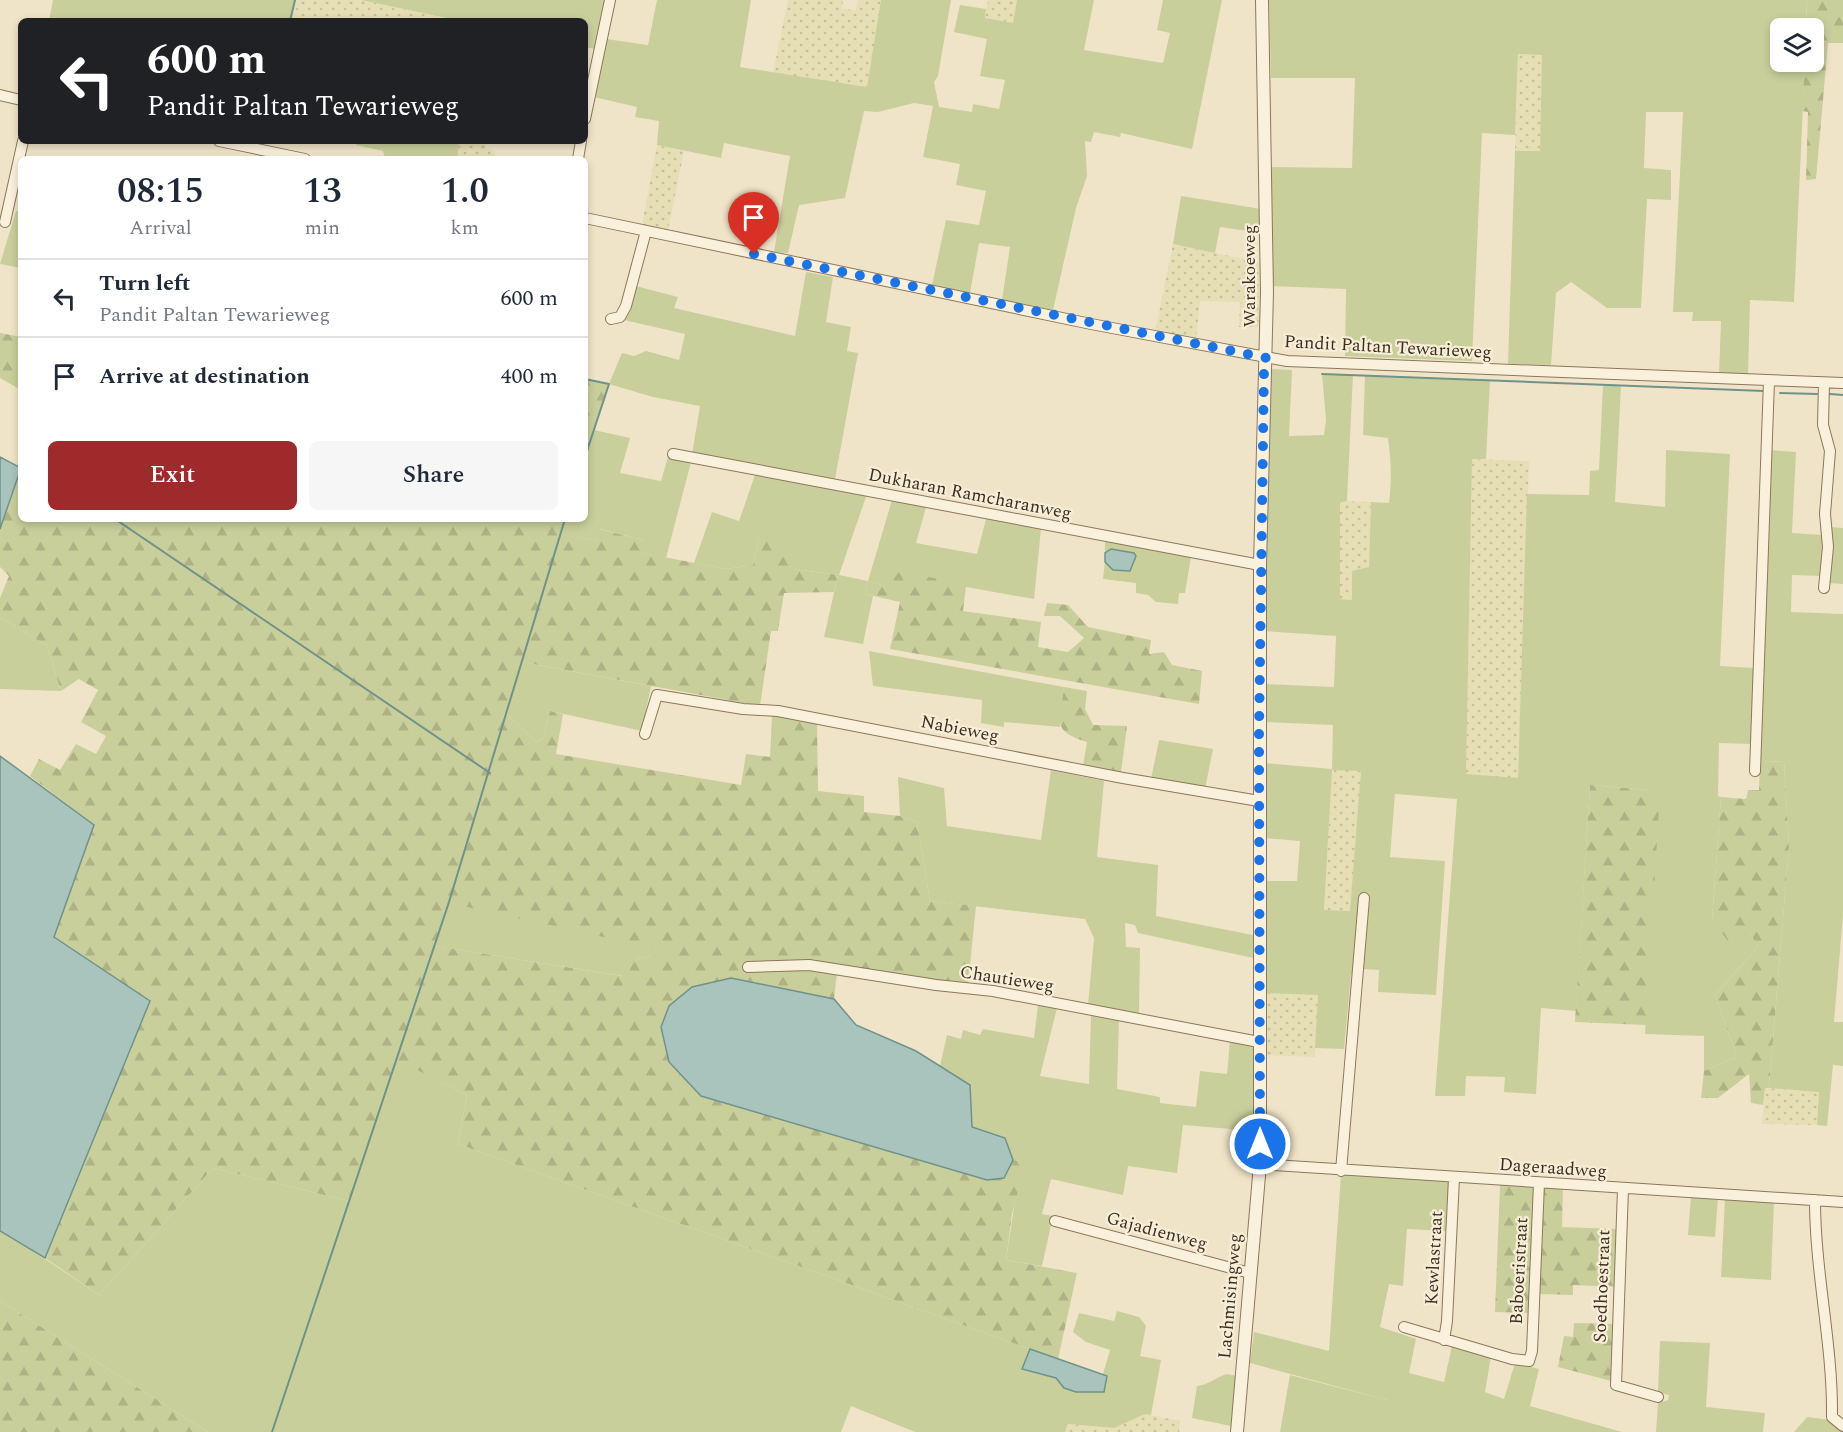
<!DOCTYPE html>
<html lang="en">
<head>
<meta charset="utf-8">
<style>
  body { margin:0; font-family:Spectral,serif; background:#f6f6f7; color:#1f2937; height:100vh; display:flex; flex-direction:column; font-size:22px; white-space:nowrap }
  * { box-sizing:border-box; margin:0 }
  p { font-size:20px; color:#747a83 }
  .icon { flex:none; width:33px; height:33px; fill:none; stroke:currentColor; stroke-width:2; stroke-linecap:round; stroke-linejoin:round }
  .map { position:relative; flex:1; overflow:hidden }
  .details { position:absolute; left:18px; top:156px; width:570px; height:366px; display:flex; flex-direction:column; background:#fff; border-radius:9px; box-shadow:0 3px 9px #0003 }
  .details>* { flex:none }
  .hud { position:absolute; left:18px; top:18px; width:570px; height:126px; border-radius:9px; box-shadow:0 3px 9px #0003; background:#202124; color:#fff; overflow:hidden }
  .controls { position:absolute; left:1770px; top:18px; display:grid; gap:12px }
  .controls a { display:grid; place-items:center; width:54px; height:54px; border-radius:9px; background:#fff; box-shadow:0 3px 9px #0003; font-size:30px }
  .pin { position:absolute; display:grid; place-items:center; width:51px; height:51px; color:#fff; margin:-62px -26px; border-radius:50% 50% 50% 0; rotate:-45deg; box-shadow:0 0 6px #0007 }
  .pin .icon { rotate:45deg }
  .me { position:absolute; width:66px; margin:-33px; rotate:0deg; stroke-linejoin:round; filter:drop-shadow(0 0 4px #0008) }
  .turn { display:flex; align-items:center; gap:21px; height:126px; padding:0 30px; font-size:27px }
  .turn .icon { width:78px; height:78px; stroke-width:2.5 }
  .turn b { display:block; font-size:42px; line-height:51px }
  .eta { display:flex; justify-content:space-evenly; align-items:center; height:102px; text-align:center }
  .eta b { font-size:36px; font-weight:600; line-height:42px }
  .cta { display:flex; gap:12px; margin-top:auto; padding:12px 30px }
  .cta a { flex:1; height:69px; border-radius:9px; background:#9e2a2b; color:#fff; font-size:24px; font-weight:600; line-height:69px; text-align:center }
  .cta a+a { background:#f6f6f7; color:#1f2937 }
  ul { padding:0; list-style:none }
  li { display:flex; align-items:center; gap:18px; height:78px; padding:0 30px; border-top:2px solid #e0e1e3 }
  li div { flex:1 }
  li b { display:block; font-size:22px }
  li em { font-style:normal }
  .map>svg:first-child { display:block }
</style>
</head>
<body>
<div class="map">
<svg width="1843" height="1432" viewBox="0 0 1843 1432">
  <defs>
    <pattern id="farmland-dots" width="8" height="8" patternUnits="userSpaceOnUse" patternTransform="scale(1.5)"><rect width="8" height="8" fill="#e6deb5"/><path d="M2 2h.1M6 6h.1" fill="none" stroke="#c6bf9b" stroke-width="1.8" stroke-linecap="round"/></pattern>
    <pattern id="forest-firs" width="22" height="20" patternUnits="userSpaceOnUse" patternTransform="scale(1.5)"><rect width="22" height="20" fill="#c9cf9b"/><path d="M5 1l3.5 6h-7zM16 11l3.5 6h-7z" fill="#aeb285"/></pattern>
  </defs>
  <rect width="100%" height="100%" fill="#f0e4c8"/>
  <path fill="url(#farmland-dots)" d="M295,0H361L461,21H290Z
    M788,0H843L842,9L856,10L858,0H881L868,87L773,73Z
    M988,0H1017L1013,23L985,18Z
    M1518,54L1543,55L1540,152L1515,151Z
    M440,141H486L485,148L495,150L494,159H457L459,144Z
    M657,145L684,151L668,230L642,225Z
    M1173,244L1262,263L1263,327H1239L1240,302L1200,301L1196,340L1155,332Z
    M1472,459L1529,461L1518,779L1466,774Z
    M1340,501L1371,502L1369,567L1352,600L1340,599Z
    M1332,769L1361,771L1353,911H1324Z
    M1263,993L1318,995L1315,1057L1263,1055Z
    M1765,1088L1819,1092L1817,1125L1762,1124Z
    M1145,1414L1180,1421L1179,1432H1065L1068,1424L1114,1428Z"/>
  <path fill="#c9cf9b" fill-rule="evenodd" d="M53,0H295L290,21H49Z
    M361,0H605L595,49L585,47V21H461Z
    M657,0H751L740,67L867,87L881,0H951L938,76L934,82L939,107L972,112L973,104L999,109L1005,80L980,76L987,39L954,32L960,5L986,9L985,18L1013,23L1017,0H1094L1084,50L1163,63L1170,33L1157,30L1163,0H1222L1192,149L1121,133L1120,137L1094,132L1091,142L1085,141L1087,176L1076,208L1053,310L1002,300L1010,247L979,243L970,293L932,285L946,220L979,225L986,191L956,185L960,164L923,157L933,106L914,103L878,112L864,111L845,198L799,205L788,253L774,252L790,156L724,143L721,158L657,145L659,121L635,117L637,107L594,97L606,39L648,45Z
    M1269,0H1807L1806,28H1780V62H1805L1794,302L1750,300L1748,374H1719L1721,321H1692L1693,312H1673L1683,112H1646L1644,168L1671,170V200L1647,199L1641,308H1607L1571,282L1556,293L1551,365L1508,364L1515,151H1540L1542,55L1518,54L1515,135L1482,133L1472,361L1345,356L1346,289L1270,286L1269,167L1352,168L1355,78H1271Z
    M356,141H440L459,144L457,159H385L383,151L356,145Z
    M1181,196L1261,209L1262,233L1220,227L1215,253L1173,244Z
    M16,211H21V268L0,264Z
    M806,272L833,277L826,322L851,327L847,351L858,353L835,479L692,454L700,406L653,397L609,384L622,353L634,356L646,351L679,360L685,334L624,320L636,286L678,297L674,308L795,336Z
    M1271,369L1292,370L1289,436L1324,435L1326,420L1322,374L1353,375L1347,501L1340,502V599L1352,600V571L1369,567L1371,502L1389,503C1392,480 1391,460 1388,438L1363,435L1365,375L1490,380L1486,459H1472L1466,774L1518,778L1527,494L1589,495L1590,471L1599,470L1603,385L1621,386L1615,502L1665,507L1666,450L1730,454L1720,666L1754,668L1751,744L1719,743L1718,796L1721,797L1712,920L1750,933L1758,947L1715,995L1737,1057L1704,1071V1036L1645,1034L1659,791L1590,785L1576,1011L1541,1008L1536,1094L1504,1092L1505,1077L1466,1076L1465,1096H1435L1457,799L1395,794L1390,857L1445,861L1436,995L1378,992L1379,970L1363,969V975L1351,974L1344,1049L1315,1048L1318,995L1263,993L1264,881H1297L1300,841L1265,838V763L1332,769L1333,725L1264,722L1265,684L1334,687L1336,636L1264,631ZM1332,770L1361,771L1350,911L1324,910Z
    M594,430L630,438L620,473L661,481L668,457L691,462L666,558L643,553V540L600,529L597,541L560,534L565,519H585V457Z
    M1768,450L1796,452L1792,533L1823,535L1822,576L1792,575L1791,612L1843,614V915L1834,1022H1843V1066L1833,1065L1827,1126L1817,1125L1819,1092L1769,1088L1789,847L1784,762L1760,761Z
    M756,472L867,494L839,575L868,581L892,500L926,507L916,543L977,554L986,519L1041,529L1034,599L966,587L885,586L868,581L865,594L873,596L863,644L824,637L838,575L793,569L759,539L753,565L726,569L694,563L712,512L739,521Z
    M1831,527L1843,528V584L1827,583Z
    M1105,541L1191,557L1185,593H1179L1178,604L1156,602L1148,595L1136,593V583L1103,579L1105,562L1113,570L1134,553L1111,549L1105,553Z
    M0,617L47,646L61,691L0,689Z
    M869,651L1064,687L1060,727L1004,722V727L981,723L982,700L873,686Z
    M522,662L651,686L642,731L550,711L543,738L536,742L507,714Z
    M1159,740L1213,749L1205,789L1151,779Z
    M1051,770L1104,781L1097,857L1158,865L1156,916L1253,935V958L1138,933L1135,925L1125,923L1126,947L1140,948L1139,1014L1088,1006L1094,938L1085,919L930,901L917,822L900,816L898,777L944,788L947,826L1041,840Z
    M449,902L674,952L637,959L623,976L434,946Z
    M1038,1005L1057,1008L1040,1076L1089,1084L1091,1014L1119,1019L1117,1089L1160,1097V1103L1196,1107L1200,1071L1227,1074L1230,1040L1255,1045V1131L1183,1125L1177,1173L1128,1166L1123,1195L1051,1179L1042,1214L1053,1216L1042,1266L1006,1260L1021,1161L1013,1160L1004,1138L972,1127L970,1085L940,1066L947,1035L961,1039L963,1030L980,1035L983,1029L1034,1038Z
    M396,1059L467,1095L458,1144L1030,1349L1023,1369L1056,1378L1064,1388L1076,1392L1107,1376L1103,1374L1110,1350L1086,1342L1073,1332L1079,1313L1114,1321L1117,1311L1139,1317L1146,1326L1140,1356L1161,1360L1151,1415L1145,1414L1114,1428L1068,1424L1065,1432H915L851,1406L841,1432H208L0,1301V1229L99,1295L213,1168L349,1201Z
    M1341,1174L1450,1181L1447,1231L1407,1229L1403,1286L1389,1284L1380,1327L1416,1339L1409,1373L1444,1382L1452,1346L1491,1356L1485,1392L1504,1399L1515,1363L1539,1369L1530,1406L1622,1432H1280L1290,1375L1387,1400L1250,1363L1254,1332L1329,1351Z
    M1691,1196L1718,1198L1715,1237L1688,1235Z
    M1725,1198L1774,1201L1771,1280L1721,1277Z
    M1660,1341L1710,1343L1706,1407L1765,1413L1763,1432H1656L1658,1403L1668,1400L1669,1395L1658,1392Z
    M1227,1374L1237,1376L1231,1426L1192,1418L1197,1386C1208,1385 1217,1377 1227,1374Z
    M1807,1417L1831,1420L1843,1432H1794Z"/>
  <path fill="url(#forest-firs)" fill-rule="evenodd" d="M1807,0H1843V43H1828L1816,179L1806,180L1808,112L1802,111L1805,62H1814V28H1806Z
    M0,333L21,337V390L0,378Z
    M585,379L609,384L585,457Z
    M21,470V519H565L561,534L597,541L599,529L643,540V553L726,569L753,565L759,539L795,542L793,569L838,575L834,592L784,593L778,631H771L760,706L522,662L507,714L536,742L543,738L550,711L563,714L556,754L741,785L746,754L770,757L772,715L817,721L818,791L864,796V812L900,816L917,822L930,901L976,906L968,985L810,968L837,973L834,999L731,978L661,1027L669,1062L701,1097L1004,1178L1013,1160L1026,1162L1012,1214L1006,1260L1077,1273L1058,1359L458,1144L467,1095L397,1060L349,1201L213,1168L99,1295L45,1258L150,1001L54,937L94,825L30,776L39,759L60,770L76,744L96,754L106,736L81,722L98,690L79,679L61,691L47,646L0,617V598L9,576L0,567V529ZM449,903L672,952L637,959L622,976L435,946Z
    M901,570L966,586L963,611L1041,622L1038,647L1068,652L1084,638L1060,616H1044L1047,603L1068,605L1088,627L1151,640L1149,654L1164,652L1172,665L1202,671L1199,704L890,649L900,602L865,594L868,581L885,586Z
    M1064,687L1087,691L1085,709L1093,725L1127,726L1121,773L1083,766L1087,742C1049,730 1061,721 1064,687Z
    M1760,761L1784,762L1789,847L1769,1088H1765L1763,1105L1751,1103L1749,1074L1718,1098H1701L1704,1071L1737,1057L1715,995L1758,947L1750,933L1728,941L1712,920L1721,797L1746,799L1748,790H1759Z
    M1590,785L1660,791L1646,1025L1575,1022Z
    M1500,1185L1536,1186L1529,1313L1495,1312Z
    M1544,1187L1563,1188L1562,1227L1618,1229L1617,1287L1573,1285V1295L1539,1294Z
    M0,1301L208,1432H0Z
    M1574,1323L1615,1324L1611,1381L1558,1367L1564,1336L1573,1337Z"/>
  <path fill="#a9c4bc" stroke="#6f938a" stroke-width="1.5" d="M0,457L21,468L0,529Z
    M1111,549L1134,553L1136,556L1130,571L1113,570L1105,562V553Z
    M0,756L94,825L54,937L150,1001L45,1258L0,1231Z
    M731,978L834,999L856,1025L916,1051L970,1085L972,1127L1005,1138L1013,1160L1004,1178L987,1180L701,1096L669,1062L661,1027L669,1006L692,987Z
    M1030,1349L1107,1376L1104,1392H1076L1064,1388L1056,1378L1022,1369Z"/>
  <g fill="none" stroke-linecap="round" stroke-linejoin="round">
    <path stroke="#6f938a" stroke-width="2" d="M290,21L295,0
      M264,143L265,141
      M1322,374L1764,391
      M585,379L609,384L585,457
      M1780,393L1817,394
      M1830,394L1843,395
      M115,519L490,773
      M272,1432L449,902L565,519"/>
    <g stroke="#8d765c" stroke-width="12">
      <path id="minor" d="M0,95L21,100
        M585,119L610,0
        M219,141L305,159
        M578,159L581,141
        M585,218L1091,324L1287,361L1843,383
        M5,222L23,141
        M611,319L620,317L626,306L646,231
        M1824,383L1823,425L1830,451L1825,514L1828,547L1824,588
        M673,454L1260,565
        M645,734L657,695L743,709L778,711L1123,778L1259,801
        M1755,771L1769,381
        M748,967L809,965L936,985L993,991L1259,1042
        M1260,1164L1843,1202
        M1341,1171L1364,898
        M1623,1189L1616,1385L1658,1397
        M1815,1200C1815,1273 1833,1345 1832,1417L1843,1426
        M1055,1221L1250,1273
        M1404,1327L1512,1359L1529,1361L1532,1351L1539,1183
        M1444,1340L1447,1321L1454,1178"/>
    </g>
    <g stroke="#8d765c" stroke-width="14">
      <path id="tertiary" d="M1237,1432L1260,1164V565L1267,292L1262,0"/>
    </g>
    <use href="#minor" stroke="#faf1dc" stroke-width="10"/>
    <use href="#tertiary" stroke="#faf1dc" stroke-width="12"/>
  </g>
  <g fill="none" stroke-linecap="round" stroke-linejoin="round">
    <path stroke="#1a73e8" stroke-width="10" stroke-dasharray="0 18" d="M754,254L1267,358L1264,368L1259,735L1260,1144"/>
  </g>
  <g text-anchor="middle" dominant-baseline="central" stroke-width="4.5" stroke-linejoin="round" paint-order="stroke">
    <g font-size="18" fill="#3d2e20" stroke="#f7eed8">
      <text transform="translate(1249 276) rotate(-90)">Warakoeweg</text>
      <text transform="translate(1388 347) rotate(3)">Pandit Paltan Tewarieweg</text>
      <text transform="translate(970 494) rotate(11)">Dukharan Ramcharanweg</text>
      <text transform="translate(960 729) rotate(11)">Nabieweg</text>
      <text transform="translate(1007 979) rotate(9)">Chautieweg</text>
      <text transform="translate(1553 1168) rotate(4)">Dageraadweg</text>
      <text transform="translate(1157 1231) rotate(15)">Gajadienweg</text>
      <text transform="translate(1434 1258) rotate(-87)">Kewlastraat</text>
      <text transform="translate(1519 1271) rotate(-87)">Baboeristraat</text>
      <text transform="translate(1602 1286) rotate(-88)">Soedhoestraat</text>
      <text transform="translate(1230 1296) rotate(-85)">Lachmisingweg</text>
    </g>
  </g>
</svg>
<div class="controls">
<a><svg class="icon" aria-label="layers" viewBox="0 0 24 24"><path d="M12 4l9 5-9 5-9-5zM3 14l9 5 9-5"/></svg></a>
</div>
<div class="pin" style="left:754px;top:254px;background:#d93025"><svg class="icon" aria-label="arrive" viewBox="0 0 24 24"><path d="M6 21V4h12l-3 4 3 4H6"/></svg></div>
<svg class="me" style="left:1260px;top:1144px" viewBox="-20 -20 40 40"><circle r="17" fill="#1a73e8" stroke="#fff" stroke-width="3"/><path d="M0-11L8 9 0 5-8 9z" fill="#fff"/></svg>
<div class="hud">
<div class="turn"><svg class="icon" aria-label="left" viewBox="0 0 24 24"><path d="M17 20v-9H6M10 6l-5 5 5 5"/></svg><div><b>600 m</b>Pandit Paltan Tewarieweg</div></div>
</div>
<section class="details">
<div class="eta">
<div><b>08:15</b><p>Arrival</p></div>
<div><b>13</b><p>min</p></div>
<div><b>1.0</b><p>km</p></div>
</div>
<ul>
<li><svg class="icon" aria-label="left" viewBox="0 0 24 24"><path d="M17 20v-9H6M10 6l-5 5 5 5"/></svg><div><b>Turn left</b><p>Pandit Paltan Tewarieweg</p></div><em>600 m</em></li>
<li><svg class="icon" aria-label="arrive" viewBox="0 0 24 24"><path d="M6 21V4h12l-3 4 3 4H6"/></svg><div><b>Arrive at destination</b></div><em>400 m</em></li>
</ul>
<div class="cta"><a>Exit</a><a>Share</a></div>
</section>
</div>
</body>
</html>
